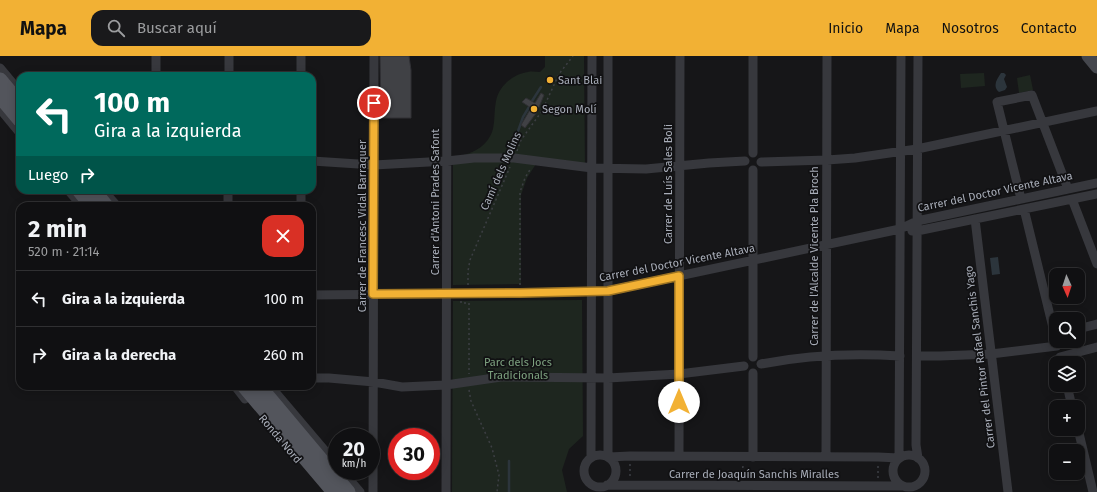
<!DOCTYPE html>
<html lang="es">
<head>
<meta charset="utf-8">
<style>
  body { margin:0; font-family:"Fira Sans",sans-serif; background:#19191b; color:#f1f3f6; height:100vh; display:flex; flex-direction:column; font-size:15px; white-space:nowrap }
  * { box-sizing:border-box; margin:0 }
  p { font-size:13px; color:#9c9d9f }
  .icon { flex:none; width:22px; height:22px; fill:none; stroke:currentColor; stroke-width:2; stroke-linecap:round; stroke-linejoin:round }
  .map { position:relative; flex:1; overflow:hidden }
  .details { position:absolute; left:16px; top:146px; width:300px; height:188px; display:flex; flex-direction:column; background:#101012; border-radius:12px; box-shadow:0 2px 10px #0003,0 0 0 1px #303032 }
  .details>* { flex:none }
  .banner { position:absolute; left:16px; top:16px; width:300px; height:122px; border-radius:12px; box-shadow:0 2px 10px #0003,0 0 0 1px #303032; background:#00695c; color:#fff; overflow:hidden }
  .needle { width:26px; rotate:177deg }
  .buttons { position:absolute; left:1049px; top:212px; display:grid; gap:8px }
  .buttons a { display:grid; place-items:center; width:36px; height:36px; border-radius:8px; background:#101012; box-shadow:0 2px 10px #0003,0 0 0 1px #303032; font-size:20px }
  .speed { position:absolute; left:328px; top:372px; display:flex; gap:8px; font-size:20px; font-weight:700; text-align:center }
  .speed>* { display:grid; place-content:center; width:52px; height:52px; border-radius:50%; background:#101012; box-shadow:0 2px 10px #0003,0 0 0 1px #303032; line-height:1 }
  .speed small { font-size:10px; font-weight:400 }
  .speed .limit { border:6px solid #d22; background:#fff; color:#111 }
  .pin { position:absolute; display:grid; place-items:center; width:34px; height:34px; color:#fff; margin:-17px; border:2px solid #fff; border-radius:50%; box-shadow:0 1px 4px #0007 }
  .me { position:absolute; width:44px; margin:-22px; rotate:0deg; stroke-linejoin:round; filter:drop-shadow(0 0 3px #0008) }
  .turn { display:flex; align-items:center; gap:14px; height:84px; padding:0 12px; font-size:18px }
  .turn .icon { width:52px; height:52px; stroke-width:2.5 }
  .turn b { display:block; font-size:28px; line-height:34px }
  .then { display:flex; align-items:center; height:38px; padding:0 12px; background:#0003; gap:8px; font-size:15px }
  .round { display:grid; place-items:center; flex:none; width:42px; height:42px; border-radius:12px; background:#19191b }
  .summary { display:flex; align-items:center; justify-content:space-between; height:68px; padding:0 12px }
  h1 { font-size:24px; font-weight:700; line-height:30px }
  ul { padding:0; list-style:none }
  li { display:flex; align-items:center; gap:12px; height:56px; padding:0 12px; border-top:1px solid #303032 }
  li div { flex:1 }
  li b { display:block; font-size:15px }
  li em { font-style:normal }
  header { display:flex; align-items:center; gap:24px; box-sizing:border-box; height:56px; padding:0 20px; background:#f2b134; color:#111 }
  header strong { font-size:19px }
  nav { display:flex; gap:22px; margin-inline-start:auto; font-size:14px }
  .search { width:280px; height:36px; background:#19191b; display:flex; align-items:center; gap:10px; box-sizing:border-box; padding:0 14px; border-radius:12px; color:#9c9d9f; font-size:15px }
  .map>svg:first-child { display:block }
</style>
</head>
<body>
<header>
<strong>Mapa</strong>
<div class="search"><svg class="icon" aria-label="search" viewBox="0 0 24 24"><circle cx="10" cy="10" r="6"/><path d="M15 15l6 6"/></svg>Buscar aquí</div>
<nav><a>Inicio</a><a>Mapa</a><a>Nosotros</a><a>Contacto</a></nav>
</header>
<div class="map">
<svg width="1097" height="436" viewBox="0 0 1097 436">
  <rect width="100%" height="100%" fill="#161618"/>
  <path fill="#1e261f" d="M545,0H584L585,114L536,108L527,122L521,139V228L453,229V101C471,99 488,91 493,73C495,64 494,54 496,45C499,30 513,18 528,16C532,15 536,16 540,16L545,11Z
    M984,17L985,30L961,32L960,18Z
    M1030,19L1033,34L1019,37L1017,22Z
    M582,244L583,380L569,393L562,414L567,436H452L453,245Z"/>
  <path fill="#2c353c" d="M1001,17H1004L1006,19L1004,23L1007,31L1005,34L999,36C992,30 997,23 1001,17Z
    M998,201L1000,218L992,219L990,202Z"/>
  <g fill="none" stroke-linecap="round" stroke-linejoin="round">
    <path stroke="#2c353c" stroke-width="2.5" d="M532,45L541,31
      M517,78L523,61L529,51
      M509,436V405"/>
  </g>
  <path fill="#404145" stroke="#303034" d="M380,0H409L411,14V62H381Z
    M541,37L544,39L537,56L525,72L521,69L531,52L522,46L526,42L535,47Z"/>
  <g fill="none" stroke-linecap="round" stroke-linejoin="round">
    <path stroke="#3d3f44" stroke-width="1.5" stroke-dasharray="2 3" stroke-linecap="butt" d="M517,95L521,84L542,55L559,18L573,0
      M468,229V215L470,204L510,111
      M520,229V136L525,122L531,112
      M461,245V247H469V318
      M469,334L471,345L492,392L499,419L497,436
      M630,420V408
      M742,422L743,409
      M878,422V410"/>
    <path stroke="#37383d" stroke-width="9" d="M301,0V20
      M918,0L916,389L918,402
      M0,12L20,36
      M156,20V0
      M229,20V0
      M0,53L20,77
      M753,97V0
      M312,105L374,109L447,105L474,102H514L592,112L646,113L709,107L745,105
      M761,106L827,104L855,102L917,93L1097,55
      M68,134L82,150
      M103,134L117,150
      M301,134V150
      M1021,143L997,46L1032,39L1068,133
      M1072,143L1097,208
      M228,150V134
      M1024,153L1056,284
      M975,163L1008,436
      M912,175H917L1097,138
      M312,239L520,237L608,235L900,173L917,165L1097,127
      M1078,273L1097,268
      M917,300H940L991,298L1057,290
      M753,301V114
      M1060,301L1097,291
      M761,308C807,299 853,297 900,300
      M753,317V401
      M312,322H329L374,326L402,331L446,329L501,321L608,322L679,318L744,310
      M1067,329L1072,351
      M235,330L245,343
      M270,330L337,409
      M1078,373L1093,436
      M893 415a16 16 0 1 1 32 0a16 16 0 1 1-32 0Z
      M584 415a16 16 0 1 1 32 0a16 16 0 1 1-32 0Z
      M679,400L680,0
      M591,401L592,0
      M608,401V0
      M609,401L630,400L878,401L899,402
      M826,401L827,0
      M899,402L901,0
      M342,415L360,436
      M607,429L902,430
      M373,436L374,0
      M446,436L447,0"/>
    <path stroke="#45474d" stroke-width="13" d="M1088,0L1097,11"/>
    <path stroke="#53555c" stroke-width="15" d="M0,24L20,48
      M0,40L20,64
      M79,134L92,150
      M93,134L106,150
      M244,330L334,436
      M259,330L348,436"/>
  </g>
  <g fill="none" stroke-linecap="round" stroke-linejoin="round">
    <g stroke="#9d7322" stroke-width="10">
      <path id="route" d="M374,47L373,238L520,237L608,235L679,220V346"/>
    </g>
    <use href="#route" stroke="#f2b134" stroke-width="7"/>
  </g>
  <g fill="#f2b134" stroke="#111113" stroke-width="1.5">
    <circle cx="550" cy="24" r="4"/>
    <circle cx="534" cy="53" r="4"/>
  </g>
  <g text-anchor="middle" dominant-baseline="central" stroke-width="3.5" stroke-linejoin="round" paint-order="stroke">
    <g font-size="11" fill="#a8adb8" stroke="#111113" text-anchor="start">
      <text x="558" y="24">Sant Blai</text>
      <text x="542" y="53">Segon Molí</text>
    </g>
    <g font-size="11" fill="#a8adb8" stroke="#111113">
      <text transform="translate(501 115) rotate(-66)">Camí dels Molins</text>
      <text transform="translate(668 128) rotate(-90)">Carrer de Luís Sales Boli</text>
      <text transform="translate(995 136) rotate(-12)">Carrer del Doctor Vicente Altava</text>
      <text transform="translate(435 146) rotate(-90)">Carrer d'Antoni Prades Safont</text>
      <text transform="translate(362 170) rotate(-90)">Carrer de Francesc Vidal Barraquer</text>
      <text transform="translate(814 200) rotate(-90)">Carrer de l'Alcalde Vicente Pla Broch</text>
      <text transform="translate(677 207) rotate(-11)">Carrer del Doctor Vicente Altava</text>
      <text transform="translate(980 301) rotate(-97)">Carrer del Pintor Rafael Sanchis Yago</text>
      <text transform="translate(280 383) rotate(50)">Ronda Nord</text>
      <text x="754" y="418">Carrer de Joaquín Sanchis Miralles</text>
    </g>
    <g font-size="11" fill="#7fa381" stroke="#111113">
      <text x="518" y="306">Parc dels Jocs<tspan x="518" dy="13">Tradicionals</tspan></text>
    </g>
  </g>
</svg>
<div class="buttons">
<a><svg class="needle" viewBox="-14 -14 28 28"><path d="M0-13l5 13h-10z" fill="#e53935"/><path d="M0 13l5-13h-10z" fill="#9c9d9f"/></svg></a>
<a><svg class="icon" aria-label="search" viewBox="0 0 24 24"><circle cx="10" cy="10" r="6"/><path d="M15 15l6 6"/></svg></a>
<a><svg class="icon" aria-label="layers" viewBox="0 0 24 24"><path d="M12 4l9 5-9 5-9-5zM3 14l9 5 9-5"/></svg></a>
<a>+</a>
<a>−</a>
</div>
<div class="speed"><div>20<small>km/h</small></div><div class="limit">30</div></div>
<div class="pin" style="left:374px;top:47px;background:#d93025"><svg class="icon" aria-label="arrive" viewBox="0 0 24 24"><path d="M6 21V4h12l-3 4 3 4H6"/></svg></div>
<svg class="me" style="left:679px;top:346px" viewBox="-20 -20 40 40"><circle r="19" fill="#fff"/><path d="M0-13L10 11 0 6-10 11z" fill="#f2b134"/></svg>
<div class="banner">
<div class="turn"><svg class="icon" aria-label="left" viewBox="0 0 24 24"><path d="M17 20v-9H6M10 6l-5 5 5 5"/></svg><div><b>100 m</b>Gira a la izquierda</div></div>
<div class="then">Luego<svg class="icon" aria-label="right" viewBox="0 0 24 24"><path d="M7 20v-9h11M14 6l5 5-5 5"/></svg></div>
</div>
<section class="details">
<div class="summary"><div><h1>2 min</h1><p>520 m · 21:14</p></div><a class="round" style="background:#d93025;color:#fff"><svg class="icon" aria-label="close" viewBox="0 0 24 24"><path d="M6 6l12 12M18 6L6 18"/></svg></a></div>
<ul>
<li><svg class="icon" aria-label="left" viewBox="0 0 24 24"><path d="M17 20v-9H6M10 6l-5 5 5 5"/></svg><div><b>Gira a la izquierda</b></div><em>100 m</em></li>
<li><svg class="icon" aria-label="right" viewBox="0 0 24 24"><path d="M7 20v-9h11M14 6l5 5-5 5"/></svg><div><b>Gira a la derecha</b></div><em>260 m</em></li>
</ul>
</section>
</div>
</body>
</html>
